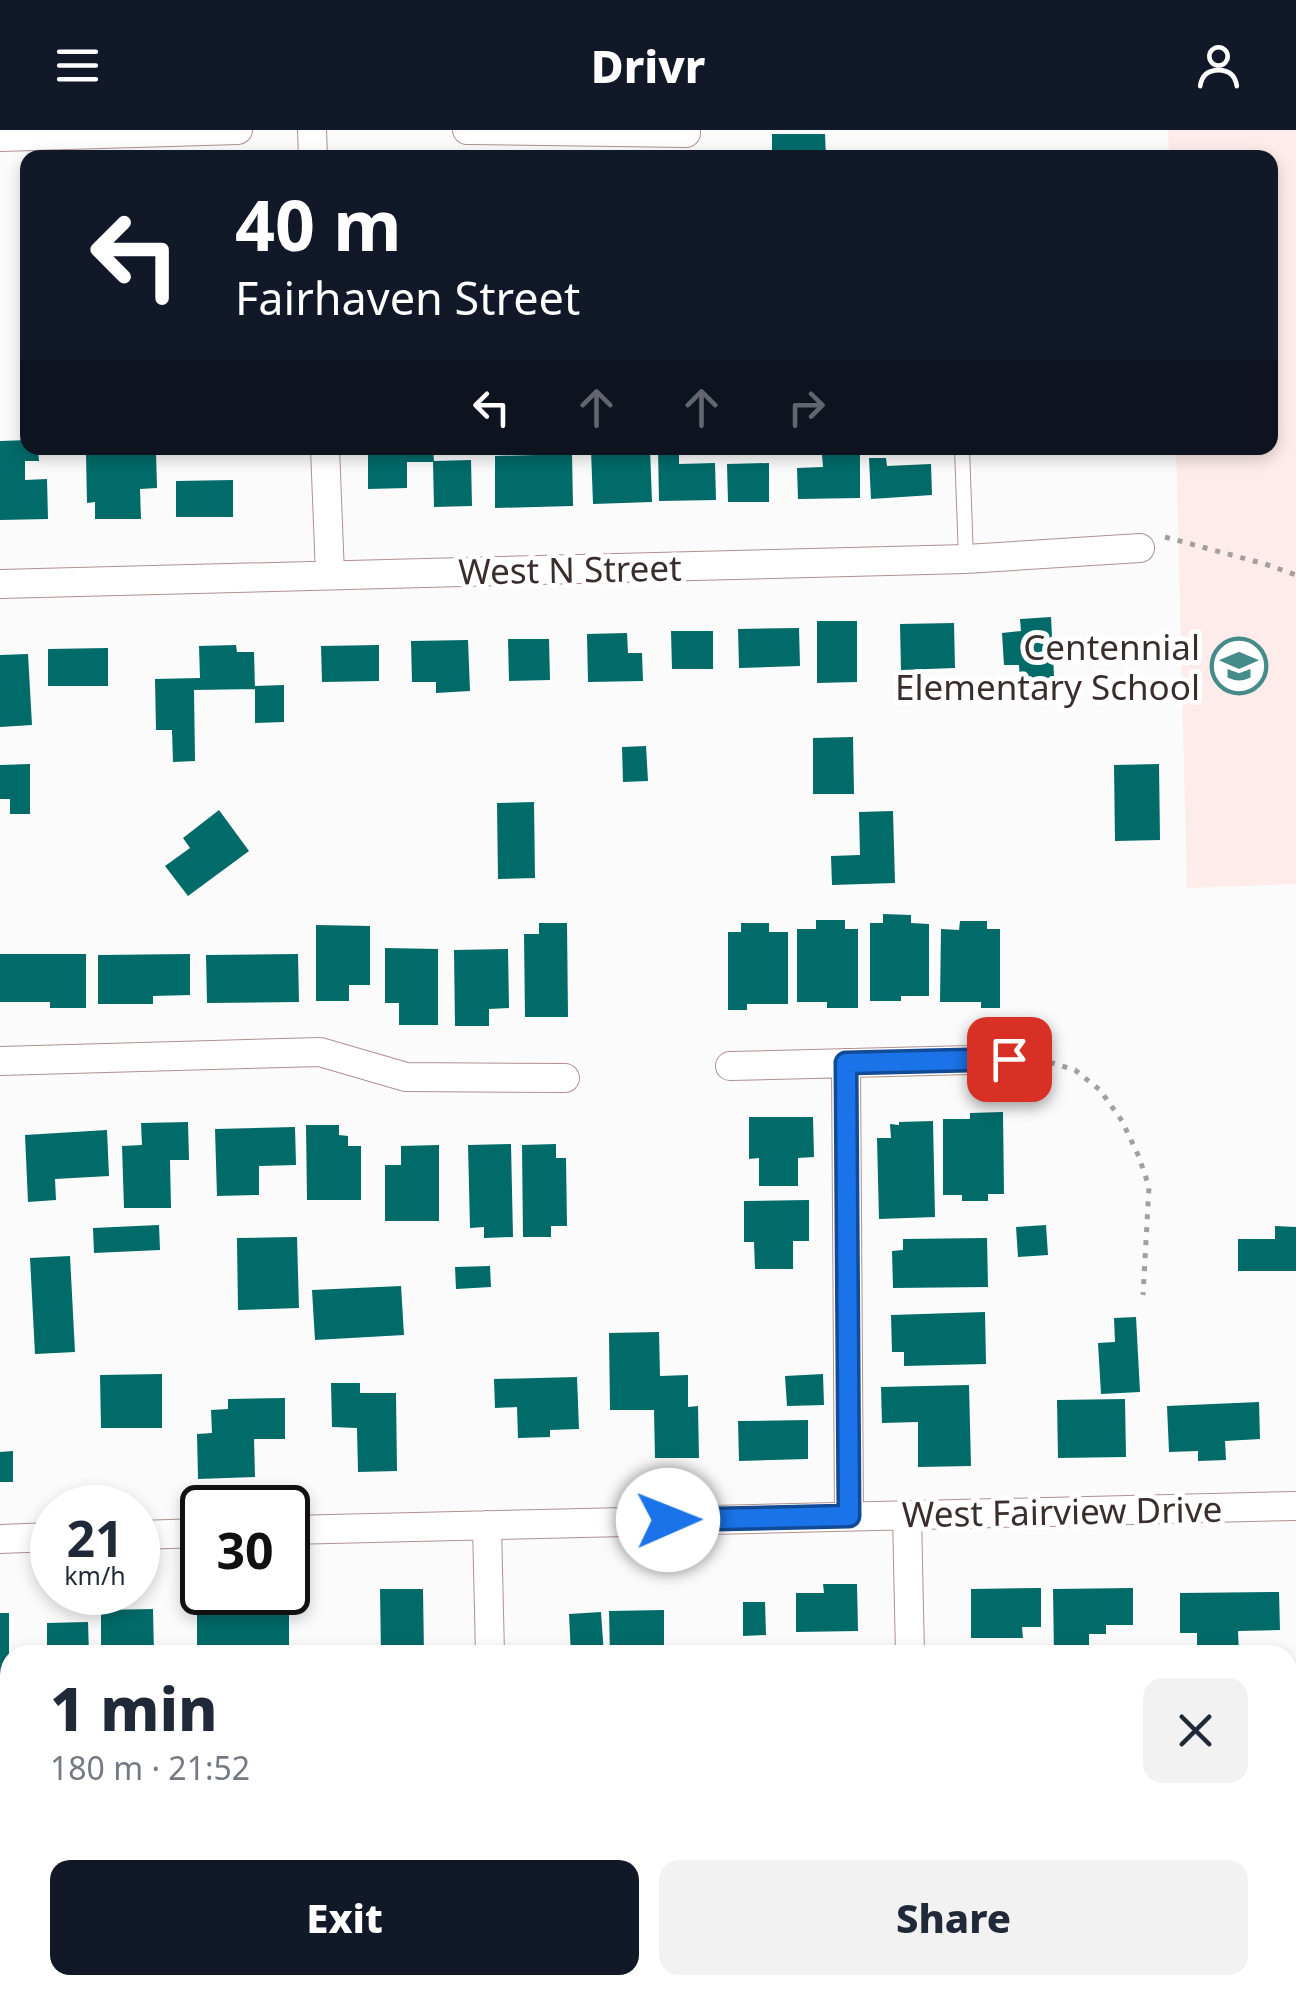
<!DOCTYPE html>
<html lang="en">
<head>
<meta charset="utf-8">
<style>
  body { margin:0; font-family:"Noto Sans",sans-serif; background:#f2f2f3; color:#1f2937; height:100vh; display:flex; flex-direction:column; font-size:38px; white-space:nowrap }
  * { box-sizing:border-box; margin:0 }
  p { font-size:32px; color:#747a83 }
  .icon { flex:none; width:55px; height:55px; fill:none; stroke:currentColor; stroke-width:2; stroke-linecap:round; stroke-linejoin:round }
  .map { position:relative; flex:1; overflow:hidden }
  .sheet { position:absolute; left:0px; top:1515px; width:1298px; height:350px; display:flex; flex-direction:column; background:#fff; border-radius:30px 30px 0 0; box-shadow:0 5px 15px #0003 }
  .sheet>* { flex:none }
  .guide { position:absolute; left:20px; top:20px; width:1258px; height:305px; border-radius:20px; box-shadow:0 5px 15px #0003; background:#111827; color:#fff; overflow:hidden }
  .speed { position:absolute; left:30px; top:1355px; display:flex; gap:20px; font-size:50px; font-weight:700; text-align:center }
  .speed>* { display:grid; place-content:center; width:130px; height:130px; border-radius:50%; background:#fff; box-shadow:0 5px 15px #0003; line-height:1 }
  .speed small { font-size:25px; font-weight:400 }
  .speed .limit { border:5px solid #111; border-radius:15px; background:#fff; color:#111 }
  .pin { position:absolute; display:grid; place-items:center; width:85px; height:85px; color:#fff; margin:-42px; border-radius:20px; box-shadow:0 5px 15px #0006 }
  .me { position:absolute; width:110px; margin:-55px; rotate:89deg; stroke-linejoin:round; filter:drop-shadow(0 0 8px #0008) }
  .turn { display:flex; align-items:center; gap:35px; height:210px; padding:0 50px; font-size:45px }
  .turn .icon { width:130px; height:130px; stroke-width:2.5 }
  .turn b { display:block; font-size:70px; line-height:85px }
  .lanes { display:flex; align-items:center; height:95px; padding:0 50px; background:#0003; justify-content:center; gap:50px; direction:ltr }
  .lanes .off { opacity:.35 }
  .round { display:grid; place-items:center; flex:none; width:105px; height:105px; border-radius:20px; background:#f2f2f3 }
  .headline { display:flex; align-items:center; justify-content:space-between; height:170px; padding:0 50px }
  h1 { font-size:60px; font-weight:800; line-height:75px }
  .action { display:flex; gap:20px; margin-top:auto; padding:20px 50px }
  .action a { flex:1; height:115px; border-radius:20px; background:#111827; color:#fff; font-size:40px; font-weight:800; line-height:115px; text-align:center }
  .action a+a { background:#f2f2f3; color:#1f2937 }
  header { display:flex; justify-content:space-between; align-items:center; height:130px; padding:0 50px; background:#111827; color:#fff; font-size:45px; font-weight:800 }
  .map>svg:first-child { display:block }
</style>
</head>
<body>
<header><svg class="icon" aria-label="menu" viewBox="0 0 24 24"><path d="M4 6h16M4 12h16M4 18h16"/></svg>Drivr<svg class="icon" aria-label="person" viewBox="0 0 24 24"><circle cx="12" cy="8" r="4"/><path d="M4 21q1-7 8-7t8 7"/></svg></header>
<div class="map">
<svg width="1296" height="1865" viewBox="0 0 1296 1865">
  <rect width="100%" height="100%" fill="#fbfbfb"/>
  <path fill="#feecea" d="M1168,0H1296V754L1187,758L1176,318H1270V28L1169,27Z"/>
  <path fill="#016b69" d="M772,4H825L826,28H772Z
    M852,24H923V28H852Z
    M28,310V318H38L39,331H25V350L47,349L48,389L0,390V311Z
    M368,318H433L434,331L471,330L472,376L434,377L433,332H407V358L368,359Z
    M638,318H650L652,372L593,374L591,320Z
    M658,318H679V334L715,333L716,370L659,371Z
    M156,322L157,358L140,359L141,389H95V372L87,373L86,324Z
    M572,324L573,376L495,378V326Z
    M822,325H860V368L798,369L797,338L823,337Z
    M869,328H886L887,336L931,334L932,365L871,369Z
    M769,333V372H728L727,334Z
    M233,350V387H176V351Z
    M1051,487L1055,565L1021,566L1019,535H1004L1002,503L1021,501L1020,489Z
    M817,491H857V552L817,553Z
    M954,493L955,538L901,540L900,494Z
    M799,498L800,536L739,538L738,499Z
    M671,501H713V539H672Z
    M627,503L628,523H642L643,551L588,552L587,504Z
    M508,509H549L550,550L509,551Z
    M468,510L470,561L436,563V552H412L411,511Z
    M236,515L237,522H254L255,559L194,560L195,631L173,632L172,600H156L155,549L200,548L199,516Z
    M379,515V551L322,552L321,516Z
    M108,518V556H48V519Z
    M28,524L32,595L0,597V525Z
    M284,555V592L255,593V556Z
    M853,607L854,664H813V608Z
    M646,616L648,651L623,652L622,617Z
    M30,634V684H10V669H0V635Z
    M1159,634L1160,710L1115,711L1114,635Z
    M534,672L535,748L498,749L497,673Z
    M219,680L249,721L188,766L165,736L190,718L183,708Z
    M893,681L895,753L832,755L831,726L860,725L859,682Z
    M883,784L911,785V793L929,794V866H901V871H870V793H883Z
    M816,790H845V799H858V878H827V872H797V799H816Z
    M960,791H987V799H1000V878H981V872H940L941,799L959,800Z
    M539,793H567L568,887H525L524,804H539Z
    M741,793H769V802H788V874H747V880H728V802H741Z
    M316,795L370,796V855H349V871H316Z
    M385,818L438,819V895H399V873H385Z
    M508,819L509,878L489,879V896H455L454,820Z
    M0,824H86V878H50V872H0Z
    M190,824V865L153,866V874H98V825Z
    M298,824L299,872L207,873L206,825Z
    M1003,982L1004,1064H988V1071H962V1065H943V989H970V983Z
    M749,987H813L814,1027L798,1028V1056H759V1028L749,1029Z
    M933,991L935,1087L879,1089L877,1008H891L890,994L899,995V992Z
    M188,992L189,1030H170L171,1078H124L122,1016L142,1015L141,993Z
    M306,995H339V1005L348,1006V1016H361V1070H307Z
    M295,997L296,1035L259,1036V1065L217,1066L215,999Z
    M107,1000L109,1046L55,1049L56,1070L28,1072L25,1005Z
    M511,1014L513,1107L484,1108V1097L470,1098L468,1015Z
    M556,1014V1028H566L567,1096H551V1107H523L522,1015Z
    M439,1015V1091H385V1035H401V1016Z
    M809,1070V1111H793V1139H755L754,1112H744V1071Z
    M159,1095L160,1120L94,1123L93,1098Z
    M1046,1095L1048,1125L1018,1127L1016,1097Z
    M1275,1096L1296,1097V1141H1238V1109H1275Z
    M297,1107L299,1178L238,1180L237,1108Z
    M987,1108L988,1157L893,1158L892,1121L903,1120V1109Z
    M70,1126L75,1222L35,1224L30,1128Z
    M490,1136L491,1157L456,1159L455,1137Z
    M401,1156L404,1205L315,1210L312,1160Z
    M985,1182L986,1234L904,1236V1222H892L891,1185Z
    M1136,1187L1140,1262L1101,1264L1098,1213L1115,1212L1114,1188Z
    M659,1202L660,1246L688,1245V1277L698,1276L699,1328H655L654,1280H610L609,1203Z
    M162,1244V1298H101L100,1245Z
    M823,1244L824,1275L787,1276L785,1246Z
    M577,1247L579,1299L550,1300V1307L518,1308L517,1277L495,1278L494,1249Z
    M331,1253H360V1263H396L397,1341L358,1342L357,1298L332,1297Z
    M969,1255L971,1336L918,1337V1292L882,1293L881,1257Z
    M285,1268V1309H254L255,1347L198,1349L197,1304L212,1303L211,1280L228,1279V1269Z
    M1125,1269L1126,1327L1058,1328L1057,1270Z
    M1259,1272L1260,1309L1225,1311L1226,1330L1198,1331V1321L1169,1322L1167,1276Z
    M808,1290V1329L739,1331L738,1291Z
    M13,1321V1352H0V1322Z
    M823,1454H857L858,1501L796,1502V1463H824Z
    M1041,1458V1497H1022L1023,1508H971V1459Z
    M1133,1458V1495H1106V1504H1089V1525H1054L1053,1459Z
    M380,1459H423L424,1525H381Z
    M1279,1462L1280,1500L1238,1501L1239,1525H1197V1503H1180V1463Z
    M743,1472H765L766,1505L743,1506Z
    M289,1474V1515H197V1475Z
    M153,1479L154,1525H101V1480Z
    M664,1480V1520H638V1525H610L609,1481Z
    M601,1482L604,1525H571L569,1484Z
    M0,1483H9V1620H0Z
    M88,1492L89,1525H47V1493Z
    M1288,1610H1296V1651L1288,1652Z
    M1288,1663H1296V1701H1288Z
    M1288,1714H1292L1296,1757L1288,1758Z
    M1,1727L10,1729V1823L0,1822Z
    M1288,1792H1296V1832H1288Z
    M584,1855L659,1856V1865H584Z
    M749,1855H781V1858H796V1865H749Z
    M1244,1855H1291V1865H1244Z
    M443,1857V1865H401V1858Z"/>
  <g fill="none" stroke-linecap="round" stroke-linejoin="round">
    <g stroke="#b0918e" stroke-width="16">
      <path id="lane" d="M962,318L966,429"/>
    </g>
    <g stroke="#b0918e" stroke-width="30">
      <path id="street" d="M312,0L313,28
        M467,0L686,3
        M0,7L238,0
        M325,318L330,445
        M0,454L966,429L1140,418
        M0,931L320,922L406,947L565,948
        M846,933L849,1386
        M730,936L1009,929
        M907,1385L910,1525
        M487,1395L490,1525
        M288,1400L1296,1376
        M138,1405L202,1403
        M0,1409L52,1407
        M515,1855V1865
        M126,1865L127,1855
        M849,1865L852,1855"/>
    </g>
    <path stroke="#a49f9e" stroke-width="5" stroke-dasharray="5 8" stroke-linecap="butt" d="M1165,407L1265,434L1296,445
      M1037,931L1049,932L1075,940L1100,960L1122,991L1139,1027L1149,1057L1143,1165"/>
    <use href="#lane" stroke="#fff" stroke-width="14"/>
    <use href="#street" stroke="#fff" stroke-width="28"/>
  </g>
  <g fill="none" stroke-linecap="round" stroke-linejoin="round">
    <g stroke="#114b97" stroke-width="25">
      <path id="route" d="M668,1390L849,1386L846,933L1009,929"/>
    </g>
    <use href="#route" stroke="#1a73e8" stroke-width="18"/>
  </g>
  <defs>
    <g id="school-ring" transform="scale(2.875)"><circle r="9.5" fill="#fff" stroke="#448b89" stroke-width="1.5"/><path d="M0-5L7-2L0 1L-7-2ZM-4 1L0 2.5L4 1V4Q0 6-4 4Z" fill="#448b89"/></g>
  </defs>
  <g fill-rule="evenodd">
    <use href="#school-ring" x="1239" y="536"/>
  </g>
  <g text-anchor="middle" dominant-baseline="central" stroke-width="10" stroke-linejoin="round" paint-order="stroke">
    <g font-size="35" fill="#3a2e2d" stroke="#fff">
      <text transform="translate(570 439) rotate(-1)">West N Street</text>
      <text transform="translate(1062 1381) rotate(-1)">West Fairview Drive</text>
    </g>
    <g font-size="35" fill="#3a2e2d" stroke="#fff" text-anchor="end">
      <text x="1200" y="516">Centennial<tspan x="1200" dy="40">Elementary School</tspan></text>
    </g>
  </g>
</svg>
<div class="speed"><div>21<small>km/h</small></div><div class="limit">30</div></div>
<div class="pin" style="left:1009px;top:929px;background:#d93025"><svg class="icon" aria-label="arrive" viewBox="0 0 24 24"><path d="M6 21V4h12l-3 4 3 4H6"/></svg></div>
<svg class="me" style="left:668px;top:1390px" viewBox="-20 -20 40 40"><circle r="19" fill="#fff"/><path d="M0-13L10 11 0 6-10 11z" fill="#1a73e8"/></svg>
<div class="guide">
<div class="turn"><svg class="icon" aria-label="left" viewBox="0 0 24 24"><path d="M17 20v-9H6M10 6l-5 5 5 5"/></svg><div><b>40 m</b>Fairhaven Street</div></div>
<div class="lanes"><svg class="icon" aria-label="left" viewBox="0 0 24 24"><path d="M17 20v-9H6M10 6l-5 5 5 5"/></svg><svg class="icon off" aria-label="ahead" viewBox="0 0 24 24"><path d="M12 20V5M6 11l6-6 6 6"/></svg><svg class="icon off" aria-label="ahead" viewBox="0 0 24 24"><path d="M12 20V5M6 11l6-6 6 6"/></svg><svg class="icon off" aria-label="right" viewBox="0 0 24 24"><path d="M7 20v-9h11M14 6l5 5-5 5"/></svg></div>
</div>
<section class="sheet">
<div class="headline"><div><h1>1 min</h1><p>180 m · 21:52</p></div><a class="round"><svg class="icon" aria-label="close" viewBox="0 0 24 24"><path d="M6 6l12 12M18 6L6 18"/></svg></a></div>
<div class="action"><a>Exit</a><a>Share</a></div>
</section>
</div>
</body>
</html>
